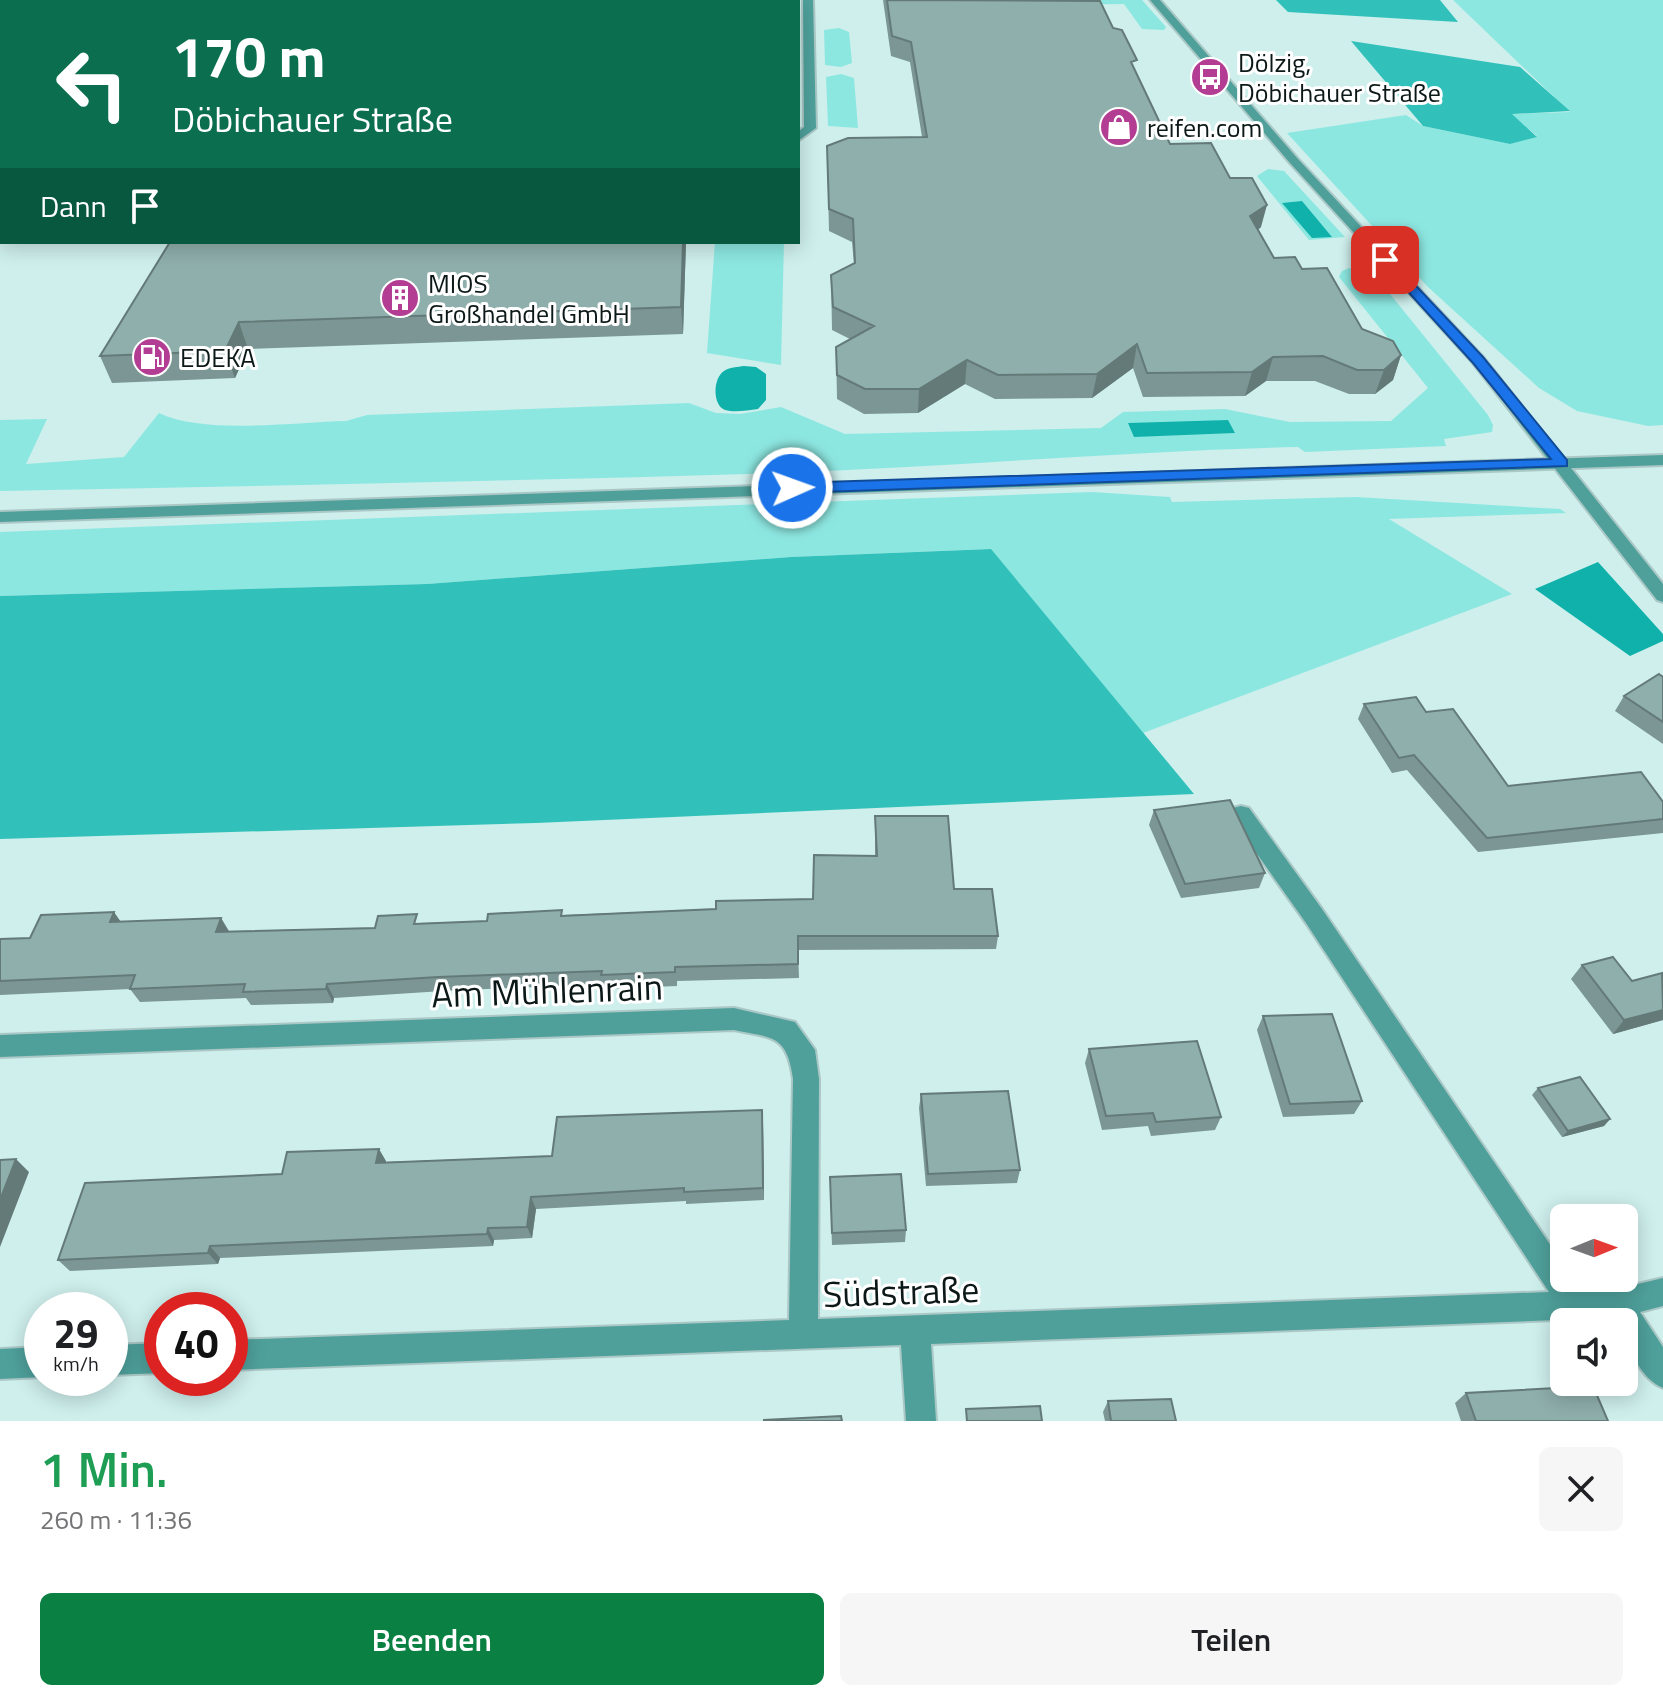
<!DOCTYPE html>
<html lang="de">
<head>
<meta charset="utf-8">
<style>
  body { margin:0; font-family:"Titillium Web",sans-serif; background:#f6f6f6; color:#202124; height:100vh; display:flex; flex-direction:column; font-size:30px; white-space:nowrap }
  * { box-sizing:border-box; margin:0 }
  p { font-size:26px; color:#757577 }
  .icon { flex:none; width:44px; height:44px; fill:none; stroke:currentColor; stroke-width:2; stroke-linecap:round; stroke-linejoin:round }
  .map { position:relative; height:1421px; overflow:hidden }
  .drawer { display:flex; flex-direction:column; background:#fff; flex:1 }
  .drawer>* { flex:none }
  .guide { position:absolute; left:0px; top:0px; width:800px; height:244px; box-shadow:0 4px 20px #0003; background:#0b6e4f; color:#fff; overflow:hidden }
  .needle { width:52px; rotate:89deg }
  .tools { position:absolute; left:1550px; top:1204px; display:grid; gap:16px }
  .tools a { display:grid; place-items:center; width:88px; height:88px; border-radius:12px; background:#fff; box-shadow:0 4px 20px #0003; font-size:40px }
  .speed { position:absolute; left:24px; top:1292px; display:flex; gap:16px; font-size:40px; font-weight:700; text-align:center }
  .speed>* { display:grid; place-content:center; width:104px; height:104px; border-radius:50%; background:#fff; box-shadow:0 4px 20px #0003; line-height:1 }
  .speed small { font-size:20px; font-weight:400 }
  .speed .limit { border:12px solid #d22; background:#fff; color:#111 }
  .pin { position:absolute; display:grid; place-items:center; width:68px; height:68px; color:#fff; margin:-34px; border-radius:16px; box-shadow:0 4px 12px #0006 }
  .me { position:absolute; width:88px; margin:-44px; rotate:88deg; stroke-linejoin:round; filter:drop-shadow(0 0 6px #0008) }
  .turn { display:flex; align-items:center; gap:28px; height:168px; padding:0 40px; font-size:36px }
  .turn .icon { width:104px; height:104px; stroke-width:2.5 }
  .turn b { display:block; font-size:56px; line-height:68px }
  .then { display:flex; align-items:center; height:76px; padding:0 40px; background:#0003; gap:16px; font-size:30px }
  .round { display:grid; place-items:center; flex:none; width:84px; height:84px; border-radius:12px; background:#f6f6f6 }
  .summary { display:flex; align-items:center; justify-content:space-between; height:136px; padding:0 40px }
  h1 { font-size:48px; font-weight:600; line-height:60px; color:#1e9e55 }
  .action { display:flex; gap:16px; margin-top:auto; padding:16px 40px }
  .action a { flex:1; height:92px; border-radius:12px; background:#0b8043; color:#fff; font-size:32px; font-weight:600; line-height:92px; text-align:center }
  .action a+a { background:#f6f6f6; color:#202124 }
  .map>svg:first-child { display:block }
</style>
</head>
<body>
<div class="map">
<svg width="1663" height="1421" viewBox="0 0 1663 1421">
  <rect width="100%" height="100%" fill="#ceefec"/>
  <path fill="#8de7e1" d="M1045,0H1142L1166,27L1164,30L1142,29L1124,4L1047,5Z
    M1453,0H1663V425L1648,426L1577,411L1539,388L1428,287L1287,133L1406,115L1423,126L1510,144L1537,136L1511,114L1570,112Z
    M839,28L849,32L852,63L841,67L825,65L824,30Z
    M841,74L854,78L858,128L828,126L826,77Z
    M1268,169L1284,171L1345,237L1309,240L1257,176Z
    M715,242H784L781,365L707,353Z
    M1349,268L1373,273L1488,415L1493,425L1492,432L1444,439L1446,446L1305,452L1298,447C1124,451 951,467 777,473C518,481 259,486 0,491V420L47,419L26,464L124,457L159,413C205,435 294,422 346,421L367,415L689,403L716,413L740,414L781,407L845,434L1101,428L1123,412L1225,409L1290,422L1391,421L1428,388L1339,277L1342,271Z
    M1092,492L1170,497L1172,502L1356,497L1560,509L1566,513L1389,519L1512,594L1143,733L990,549L791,557L427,584L0,596V532Z"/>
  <path fill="#31c1ba" d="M1276,0H1440L1458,22L1288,12Z
    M1351,41L1520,67L1570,111L1512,114L1537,137L1510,144L1423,126Z
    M991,549L1194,794L536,823L0,839V596L427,584L791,557Z"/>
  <path fill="#11b1ab" d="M1302,201L1332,237L1312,238L1282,203Z
    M744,366L756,367L766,374V400L758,409C748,410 735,413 725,410C712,405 713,378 724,371C729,367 738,367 744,366Z
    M1228,420L1235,433L1134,437L1128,423Z
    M1598,562L1663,634V641L1630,656L1535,589Z"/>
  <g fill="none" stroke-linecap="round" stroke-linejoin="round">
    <g stroke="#abc8c6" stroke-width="4">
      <path id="minor" d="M264,0H274L263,2Z
        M803,0H813L816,128L798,141V132L804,127Z
        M1150,0H1160L1298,159L1483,357L1663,584V602L1657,600L1473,363L1290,163Z
        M1241,806L1249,808L1322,909L1564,1265V1278H1573L1582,1291L1617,1289L1663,1278V1306L1640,1312L1663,1347V1388C1641,1379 1624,1345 1624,1322H1612L1610,1318L931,1344L936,1421H906L901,1345L230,1370V1340L789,1320L793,1079C787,1035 773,1038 734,1030L0,1057V1035L734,1008L795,1022L815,1050L819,1079L818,1319L1549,1292L1306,923L1233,820L1230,814L1233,808Z
        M162,1343V1373L110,1375V1345Z
        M42,1347V1377L0,1379V1349Z"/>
    </g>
    <g stroke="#abc8c6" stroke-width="4">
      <path id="tertiary" d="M1663,455V465L0,522V512Z"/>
    </g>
    <use href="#minor" fill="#4fa09b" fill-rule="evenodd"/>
    <use href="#tertiary" fill="#4fa09b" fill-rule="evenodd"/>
  </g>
  <path fill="#7b9694" d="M883,0H990L1135,70L1170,144L1230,178L1261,227L1258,230L1274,258L1302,269L1362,329L1401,355L1393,380L1375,394H1349L1315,381H1266L1245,396L1143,397L1133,368L1092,398L995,399L965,384L918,413L864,414L837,399L836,347L850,339L832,330L831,275L854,264L852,242L829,231L827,146L922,137L910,62L891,56Z
    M170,242H686L683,334L248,349L235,378L112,383L100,356Z
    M1663,677V744L1615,711L1624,696Z
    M1364,704L1426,712L1508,786L1663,819V833L1478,852L1407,770L1392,773L1358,719Z
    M1154,810L1265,873L1259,888L1181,898L1149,825Z
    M875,816L954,889L998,936L996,949L798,950L799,978L677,981V986L604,989L603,984L443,991L334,998L333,1003L251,1005L246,998L140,1002L130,989L0,995V939L30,938L121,922L221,918L229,931L375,928L420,923L487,921L563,915L716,909L813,899L875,856Z
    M1582,965L1663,1020L1613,1034L1571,979Z
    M1263,1016L1362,1101L1354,1114L1283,1117L1257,1030Z
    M1089,1049L1221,1117L1215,1130L1151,1136L1148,1126L1102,1130L1085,1063Z
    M1538,1088L1610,1119L1604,1126L1562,1137L1532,1095Z
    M921,1094L1020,1170L1017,1183L926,1186L919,1108Z
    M763,1123L764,1200L686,1204V1201L536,1209L532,1238L494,1240L493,1246L220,1258L218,1264L70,1271L58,1260L282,1174L386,1161V1162L552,1156Z
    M830,1190L906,1230L905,1242L832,1245Z
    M1466,1393L1608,1421H1461L1455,1403Z
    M1108,1401L1176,1421H1105L1103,1412Z"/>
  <path fill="#647a78" d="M1267,205L1261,227L1245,239L1250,216Z
    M683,242H686L683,334L681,307Z
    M239,322L248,349L235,378L225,351Z
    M1137,344L1133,368L1092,398L1097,374Z
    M1401,355L1393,380L1375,394L1384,370Z
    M1273,357L1266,381L1245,396L1252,372Z
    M967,360L965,384L918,413L919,389Z
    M114,912L123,925L110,922Z
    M221,918L229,932H216Z
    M327,984L334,998L333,1003L326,989Z
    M1663,1010V1020L1613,1034L1624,1020Z
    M762,1110L763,1123L764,1200L763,1188Z
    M1610,1119L1604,1126L1562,1137L1568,1131Z
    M379,1149L386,1161L384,1175L376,1163Z
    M16,1159L29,1172L0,1247V1200Z
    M531,1197L536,1209L532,1238L527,1227Z
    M488,1228L494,1240L493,1246L487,1234Z
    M210,1246L220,1258L218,1264L208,1253Z"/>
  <path fill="#8fafac" stroke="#647a78" stroke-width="2" d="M887,0L1100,1L1113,28L1122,30L1137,60L1131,62L1170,144L1211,143L1230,178H1252L1267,205L1250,216L1274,258L1295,257L1302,269L1327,268L1362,329L1393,341L1401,355L1384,370H1357L1323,356L1273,357L1252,372L1147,373L1137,344L1097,374L998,375L967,360L919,389H865L837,375L836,347L874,326L833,307L831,275L855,263L853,219L829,209L827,146L848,138L927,137L911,42L892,36Z
    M170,242H683L681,307L239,322L225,351L100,356Z
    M1659,674L1663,677V722L1624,696Z
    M1416,697L1426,712L1453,709L1508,786L1641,772L1663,802V819L1487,838L1414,755L1399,758L1364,704Z
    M1230,800L1265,873L1185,884L1154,810Z
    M875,816H948L954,889H992L998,936H798V964L675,967V972L601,975L602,971L438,977L327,984L326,989L243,992L245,984L130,989L135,975L0,981V939L30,938L41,915L114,912L110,922L221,918L216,932L375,928L378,916L417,914L414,924L487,921L488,914L562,910L561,916L716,909V901L813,899L814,855L877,856Z
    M1613,957L1632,981L1662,973L1663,1010L1624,1020L1582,965Z
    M1332,1014L1362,1101L1290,1104L1263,1016Z
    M1197,1041L1221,1117L1156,1122L1153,1113L1106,1116L1089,1049Z
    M1580,1077L1610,1119L1568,1131L1538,1088Z
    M1008,1091L1020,1170L928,1174L921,1094Z
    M762,1110L763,1188L684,1192V1188L531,1197L527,1227L488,1228L487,1234L210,1246L208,1253L58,1260L85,1183L282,1174L287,1152L379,1149L376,1163L552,1156L557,1117Z
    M16,1159L0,1200V1160Z
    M901,1174L906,1230L832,1233L830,1177Z
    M1593,1386L1608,1421H1476L1466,1393Z
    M1171,1399L1176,1421H1111L1108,1401Z
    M1040,1406L1042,1421H967L966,1409Z
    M841,1416L842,1421H764V1420Z"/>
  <path fill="#1a73e8" stroke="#114b97" stroke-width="2" d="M1381,257H1389L1483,357L1567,460V466L792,493L784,488L792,483L1551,459L1473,363L1381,262Z"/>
  <defs>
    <g id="bus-disc" transform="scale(2)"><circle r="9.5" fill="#b33d93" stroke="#fff"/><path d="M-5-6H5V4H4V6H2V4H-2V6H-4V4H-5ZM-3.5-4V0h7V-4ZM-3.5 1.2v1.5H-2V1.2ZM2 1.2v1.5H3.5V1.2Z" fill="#fff"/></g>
    <g id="shop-disc" transform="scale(2)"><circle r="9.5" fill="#b33d93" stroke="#fff"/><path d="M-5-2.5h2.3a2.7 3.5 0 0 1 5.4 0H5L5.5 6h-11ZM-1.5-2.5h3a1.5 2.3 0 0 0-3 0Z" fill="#fff"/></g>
    <g id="building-disc" transform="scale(2)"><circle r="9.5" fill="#b33d93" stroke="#fff"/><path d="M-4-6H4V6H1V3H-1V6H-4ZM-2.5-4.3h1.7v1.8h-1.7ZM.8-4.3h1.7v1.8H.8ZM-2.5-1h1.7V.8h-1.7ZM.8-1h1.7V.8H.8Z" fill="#fff"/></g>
    <g id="fuel-disc" transform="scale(2)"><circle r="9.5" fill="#b33d93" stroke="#fff"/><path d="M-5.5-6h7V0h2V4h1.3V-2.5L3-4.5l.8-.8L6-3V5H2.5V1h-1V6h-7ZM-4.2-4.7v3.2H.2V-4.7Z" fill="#fff"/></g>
  </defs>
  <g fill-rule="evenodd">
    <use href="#bus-disc" x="1210" y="77"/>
    <use href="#shop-disc" x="1119" y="127"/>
    <use href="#building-disc" x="400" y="298"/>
    <use href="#fuel-disc" x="152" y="357"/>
  </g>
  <g text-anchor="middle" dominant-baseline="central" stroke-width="6" stroke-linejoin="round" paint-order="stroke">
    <g font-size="26" fill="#0b1817" stroke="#fff" text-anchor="start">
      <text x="1238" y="62">Dölzig,<tspan x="1238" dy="30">Döbichauer Straße</tspan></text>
      <text x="1147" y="127">reifen.com</text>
      <text x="428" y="283">MIOS<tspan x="428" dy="30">Großhandel GmbH</tspan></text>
      <text x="180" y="357">EDEKA</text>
    </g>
    <g font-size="36" fill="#0b1817" stroke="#fff">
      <text transform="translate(547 990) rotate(-2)">Am Mühlenrain</text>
      <text transform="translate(901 1291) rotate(-2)">Südstraße</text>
    </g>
  </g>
</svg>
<div class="tools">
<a><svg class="needle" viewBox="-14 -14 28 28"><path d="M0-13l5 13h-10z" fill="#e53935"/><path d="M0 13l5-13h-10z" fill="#757577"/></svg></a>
<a><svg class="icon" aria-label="sound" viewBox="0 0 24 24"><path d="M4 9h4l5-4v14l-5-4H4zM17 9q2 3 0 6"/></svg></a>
</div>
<div class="speed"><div>29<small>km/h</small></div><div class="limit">40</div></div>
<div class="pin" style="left:1385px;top:260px;background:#d93025"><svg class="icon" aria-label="arrive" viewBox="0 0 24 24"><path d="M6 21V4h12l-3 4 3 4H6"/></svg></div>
<svg class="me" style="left:792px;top:488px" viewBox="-20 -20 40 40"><circle r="17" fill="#1a73e8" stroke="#fff" stroke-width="3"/><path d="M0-11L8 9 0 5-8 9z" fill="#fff"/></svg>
<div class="guide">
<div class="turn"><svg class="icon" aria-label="left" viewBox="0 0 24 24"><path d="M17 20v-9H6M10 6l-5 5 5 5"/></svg><div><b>170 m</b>Döbichauer Straße</div></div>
<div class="then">Dann<svg class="icon" aria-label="arrive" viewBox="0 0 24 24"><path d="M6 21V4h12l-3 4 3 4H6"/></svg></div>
</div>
</div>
<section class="drawer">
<div class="summary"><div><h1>1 Min.</h1><p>260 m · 11:36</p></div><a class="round"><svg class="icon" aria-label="close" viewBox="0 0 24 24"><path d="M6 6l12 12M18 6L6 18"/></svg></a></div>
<div class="action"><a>Beenden</a><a>Teilen</a></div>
</section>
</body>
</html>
